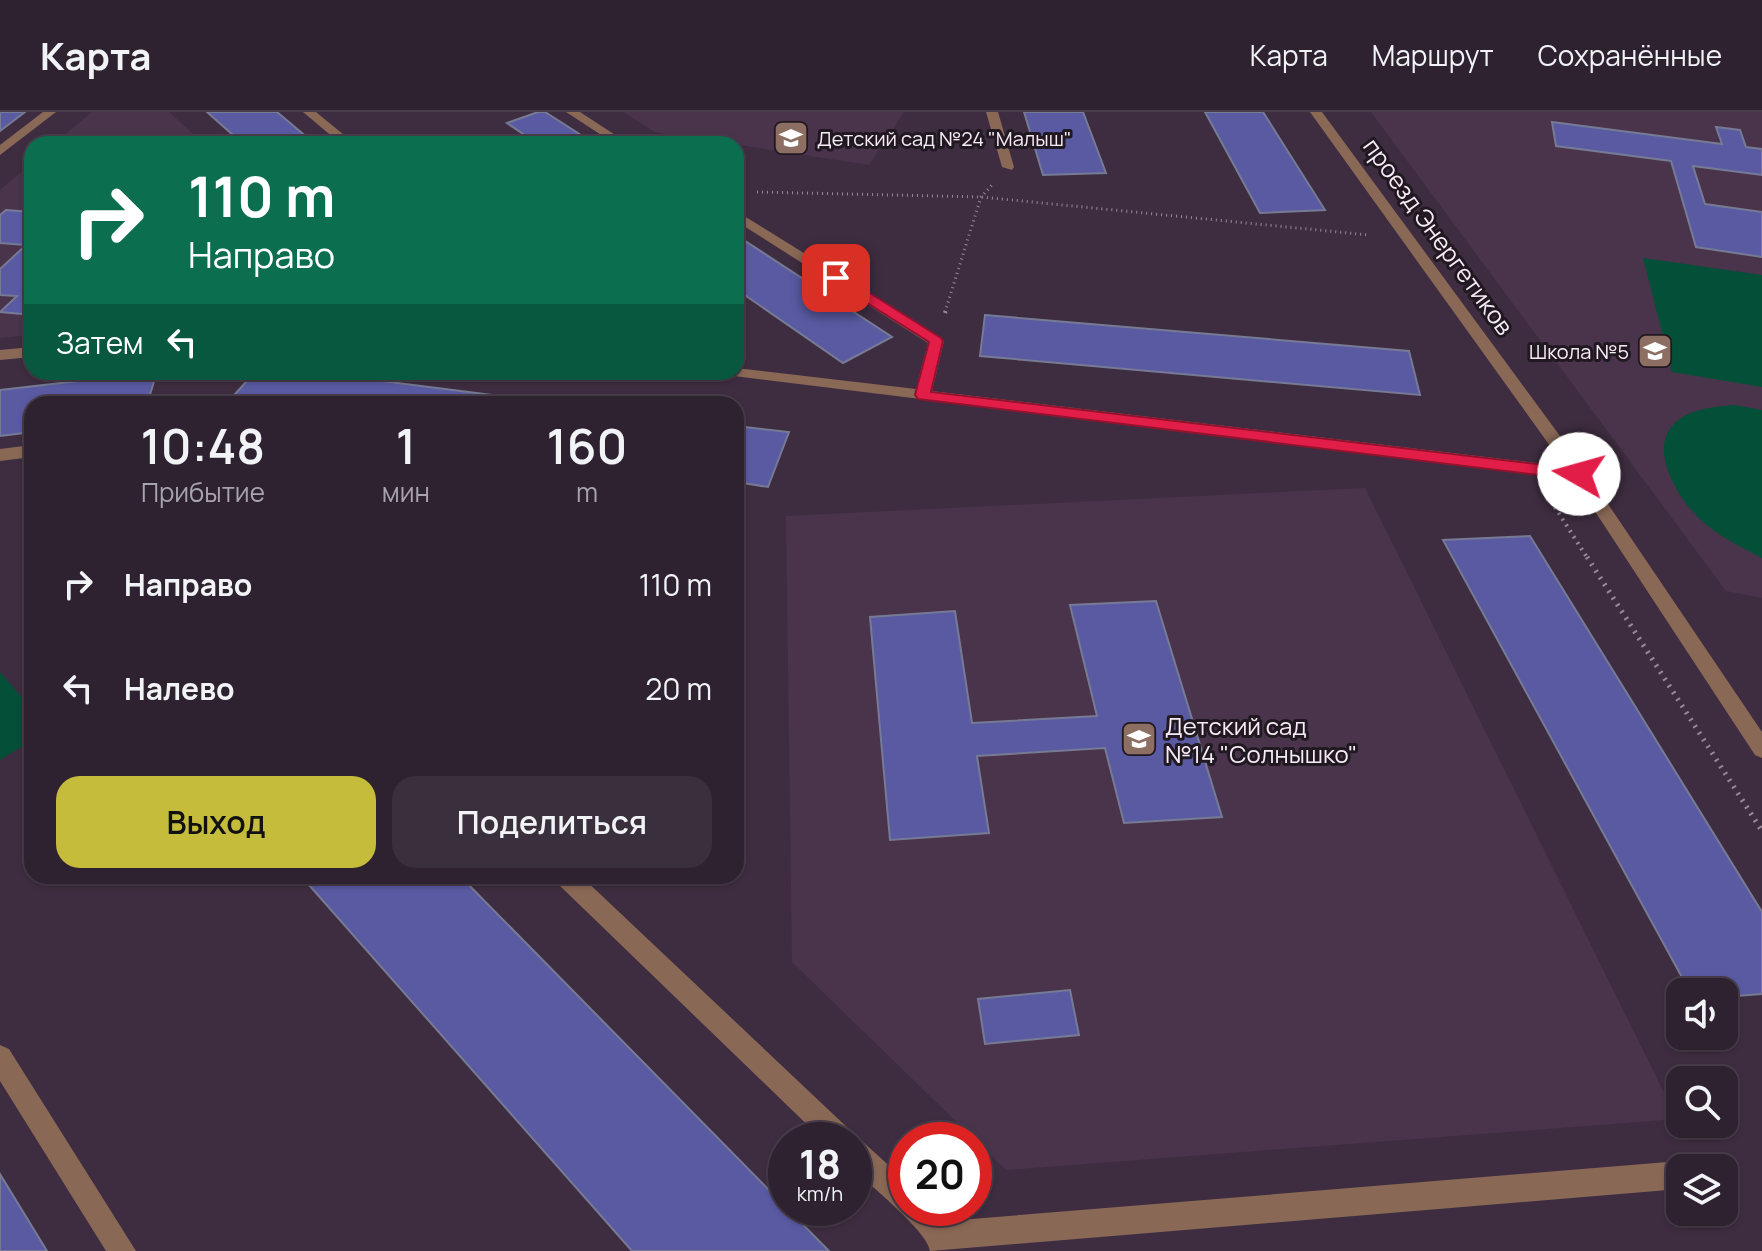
<!DOCTYPE html>
<html lang="ru">
<head>
<meta charset="utf-8">
<style>
  body { margin:0; font-family:Manrope,sans-serif; background:#3a2f3c; color:#f1f3f6; height:100vh; display:flex; flex-direction:column; font-size:30px; white-space:nowrap }
  * { box-sizing:border-box; margin:0 }
  p { font-size:26px; color:#a7a4ab }
  .icon { flex:none; width:44px; height:44px; fill:none; stroke:currentColor; stroke-width:2; stroke-linecap:round; stroke-linejoin:round }
  .map { position:relative; flex:1; overflow:hidden }
  .panel { position:absolute; left:24px; top:284px; width:720px; height:488px; display:flex; flex-direction:column; background:#2e2230; border-radius:24px; box-shadow:0 2px 6px #0004,0 0 0 2px #493f4c }
  .panel>* { flex:none }
  .top-card { position:absolute; left:24px; top:24px; width:720px; height:244px; border-radius:24px; box-shadow:0 2px 6px #0004,0 0 0 2px #493f4c; background:#0b6e4f; color:#fff; overflow:hidden }
  .buttons { position:absolute; left:1666px; top:866px; display:grid; gap:16px }
  .buttons a { display:grid; place-items:center; width:72px; height:72px; border-radius:16px; background:#2e2230; box-shadow:0 2px 6px #0004,0 0 0 2px #493f4c; font-size:40px }
  .speed { position:absolute; left:768px; top:1010px; display:flex; gap:16px; font-size:40px; font-weight:700; text-align:center }
  .speed>* { display:grid; place-content:center; width:104px; height:104px; border-radius:50%; background:#2e2230; box-shadow:0 2px 6px #0004,0 0 0 2px #493f4c; line-height:1 }
  .speed small { font-size:20px; font-weight:400 }
  .speed .limit { border:12px solid #d22; background:#fff; color:#111 }
  .pin { position:absolute; display:grid; place-items:center; width:68px; height:68px; color:#fff; margin:-34px; border-radius:16px; box-shadow:0 4px 12px #0006 }
  .me { position:absolute; width:88px; margin:-44px; rotate:277deg; stroke-linejoin:round; filter:drop-shadow(0 0 6px #0008) }
  .turn { display:flex; align-items:center; gap:28px; height:168px; padding:0 32px; font-size:36px }
  .turn .icon { width:104px; height:104px; stroke-width:2.5 }
  .turn b { display:block; font-size:56px; line-height:68px }
  .then { display:flex; align-items:center; height:76px; padding:0 32px; background:#0003; gap:16px; font-size:30px }
  .eta { display:flex; justify-content:space-evenly; align-items:center; height:136px; text-align:center }
  .eta b { font-size:48px; font-weight:600; line-height:56px }
  .action { display:flex; gap:16px; margin-top:auto; padding:16px 32px }
  .action a { flex:1; height:92px; border-radius:24px; background:#c6bc3c; color:#111; font-size:32px; font-weight:600; line-height:92px; text-align:center }
  .action a+a { background:#3a2f3c; color:#f1f3f6 }
  ul { padding:0; list-style:none }
  li { display:flex; align-items:center; gap:24px; height:104px; padding:0 32px }
  li div { flex:1 }
  li b { display:block; font-size:30px }
  li em { font-style:normal }
  header { display:flex; align-items:center; gap:48px; box-sizing:border-box; height:112px; padding:0 40px; background:#2e2230; border-bottom:2px solid #493f4c }
  header strong { font-size:38px }
  nav { display:flex; gap:44px; margin-inline-start:auto; font-size:28px }
  .map>svg:first-child { display:block }
</style>
</head>
<body>
<header>
<strong>Карта</strong>
<nav><a>Карта</a><a>Маршрут</a><a>Сохранённые</a></nav>
</header>
<div class="map">
<svg width="1762" height="1139" viewBox="0 0 1762 1139">
  <rect width="100%" height="100%" fill="#3e2d40"/>
  <path fill="#4a344c" d="M92,0H169L204,32H54Z
    M623,0H904L869,53L655,20Z
    M1371,0H1762V486L1726,479Z
    M32,51V223L0,226V78Z
    M1365,376L1677,1007L1006,1058L792,850L786,404Z"/>
  <path fill="#044f38" d="M1643,146L1762,163V275L1672,260Z
    M1734,293L1762,298V446C1742,436 1721,425 1704,411C1681,391 1645,337 1676,310C1692,296 1715,295 1734,293Z
    M0,560L32,597V628L0,648Z"/>
  <path fill="#595aa2" stroke="#777a94" stroke-width="2" d="M0,0H25L0,19Z
    M207,0H277L315,32H243Z
    M538,0H545L595,32H538L507,11Z
    M1024,0H1083L1106,61L1043,63Z
    M1205,0H1263L1325,98L1260,101Z
    M1552,10L1722,32L1716,15L1740,18L1746,35L1762,37V63L1693,54L1705,92L1762,100V145L1696,135L1671,49L1556,34Z
    M6,98L32,100V203L0,200L17,184L0,183V157L26,133L0,131V103Z
    M736,123L892,225L843,251L736,177Z
    M985,203L1409,239L1420,283L980,244Z
    M157,260L147,292H32V320L0,324V278Z
    M255,260H311L564,292H226Z
    M736,314L789,320L768,375L736,370Z
    M1530,424L1762,800V882L1724,885V880H1690L1443,428Z
    M1156,489L1222,705L1124,711L1105,636L977,644L989,721L890,728L870,505L955,499L972,611L1097,604L1070,493Z
    M301,764H460L829,1139H632Z
    M1070,878L1079,923L985,932L978,887Z
    M0,1062L47,1139H0Z"/>
  <g fill="none" stroke-linecap="round" stroke-linejoin="round">
    <path stroke="#968897" stroke-width="3" stroke-dasharray="1 4" stroke-linecap="butt" d="M757,80L981,85L1369,123
      M945,200L981,85L992,73"/>
    <path stroke="#968897" stroke-width="4" stroke-dasharray="2 5" stroke-linecap="butt" d="M945,201L946,198
      M1551,389L1588,447"/>
    <path stroke="#968897" stroke-width="5" stroke-dasharray="2 6" stroke-linecap="butt" d="M1587,445L1762,719"/>
    <path fill="#8a6856" fill-rule="evenodd" d="M43,0H56L0,43V33Z
      M303,0H316L355,32H341Z
      M566,0H580L629,32H615Z
      M986,0H998L1014,55L1012,58L1002,55Z
      M736,99L941,226L944,229L932,279L1579,356L1587,362L1579,368L726,263L723,260H736V256L916,277L928,231L736,109Z
      M32,235V245L0,248V238Z
      M32,333V345L0,349V337Z
      M554,764H581L851,1019L854,1026L863,1030L906,1069V1096H934L947,1109L1680,1049L1691,1056H1680V1077L930,1139C928,1120 871,1074 854,1058V1028H823L557,771Z
      M0,933L9,937L136,1139H106L0,969Z"/>
    <path fill="#8a6856" fill-rule="evenodd" d="M1310,0H1322L1585,358L1762,620V646L1755,643L1573,366Z"/>
  </g>
  <path fill="#e11d48" stroke="#92132f" stroke-width="2" d="M832,163H841L941,226L943,229L931,280L1579,357L1587,362L1579,368L918,287L915,283L929,230L832,169Z"/>
  <defs>
    <g id="school-square" transform="scale(1.8)"><rect x="-9" y="-9" width="18" height="18" rx="4" fill="#8d6e63" stroke="#211921"/><path d="M0-5L7-2L0 1L-7-2ZM-4 1L0 2.5L4 1V4Q0 6-4 4Z" fill="#fff"/></g>
  </defs>
  <g fill-rule="evenodd">
    <use href="#school-square" x="791" y="26"/>
    <use href="#school-square" x="1655" y="239"/>
    <use href="#school-square" x="1139" y="627"/>
  </g>
  <g text-anchor="middle" dominant-baseline="central" stroke-width="6" stroke-linejoin="round" paint-order="stroke">
    <g font-size="20" fill="#f6eaf6" stroke="#211921" text-anchor="start">
      <text x="817" y="26">Детский сад №24 "Малыш"</text>
      <text x="1629" y="239" text-anchor="end">Школа №5</text>
    </g>
    <g font-size="24" fill="#f6eaf6" stroke="#211921">
      <text transform="translate(1439 124) rotate(54)">проезд Энергетиков</text>
    </g>
    <g font-size="24" fill="#f6eaf6" stroke="#211921" text-anchor="start">
      <text x="1165" y="613">Детский сад<tspan x="1165" dy="28">№14 "Солнышко"</tspan></text>
    </g>
  </g>
</svg>
<div class="buttons">
<a><svg class="icon" aria-label="sound" viewBox="0 0 24 24"><path d="M4 9h4l5-4v14l-5-4H4zM17 9q2 3 0 6"/></svg></a>
<a><svg class="icon" aria-label="search" viewBox="0 0 24 24"><circle cx="10" cy="10" r="6"/><path d="M15 15l6 6"/></svg></a>
<a><svg class="icon" aria-label="layers" viewBox="0 0 24 24"><path d="M12 4l9 5-9 5-9-5zM3 14l9 5 9-5"/></svg></a>
</div>
<div class="speed"><div>18<small>km/h</small></div><div class="limit">20</div></div>
<div class="pin" style="left:836px;top:166px;background:#d93025"><svg class="icon" aria-label="arrive" viewBox="0 0 24 24"><path d="M6 21V4h12l-3 4 3 4H6"/></svg></div>
<svg class="me" style="left:1579px;top:362px" viewBox="-20 -20 40 40"><circle r="19" fill="#fff"/><path d="M0-13L10 11 0 6-10 11z" fill="#e11d48"/></svg>
<div class="top-card">
<div class="turn"><svg class="icon" aria-label="right" viewBox="0 0 24 24"><path d="M7 20v-9h11M14 6l5 5-5 5"/></svg><div><b>110 m</b>Направо</div></div>
<div class="then">Затем<svg class="icon" aria-label="left" viewBox="0 0 24 24"><path d="M17 20v-9H6M10 6l-5 5 5 5"/></svg></div>
</div>
<section class="panel">
<div class="eta">
<div><b>10:48</b><p>Прибытие</p></div>
<div><b>1</b><p>мин</p></div>
<div><b>160</b><p>m</p></div>
</div>
<ul>
<li><svg class="icon" aria-label="right" viewBox="0 0 24 24"><path d="M7 20v-9h11M14 6l5 5-5 5"/></svg><div><b>Направо</b></div><em>110 m</em></li>
<li><svg class="icon" aria-label="left" viewBox="0 0 24 24"><path d="M17 20v-9H6M10 6l-5 5 5 5"/></svg><div><b>Налево</b></div><em>20 m</em></li>
</ul>
<div class="action"><a>Выход</a><a>Поделиться</a></div>
</section>
</div>
</body>
</html>
